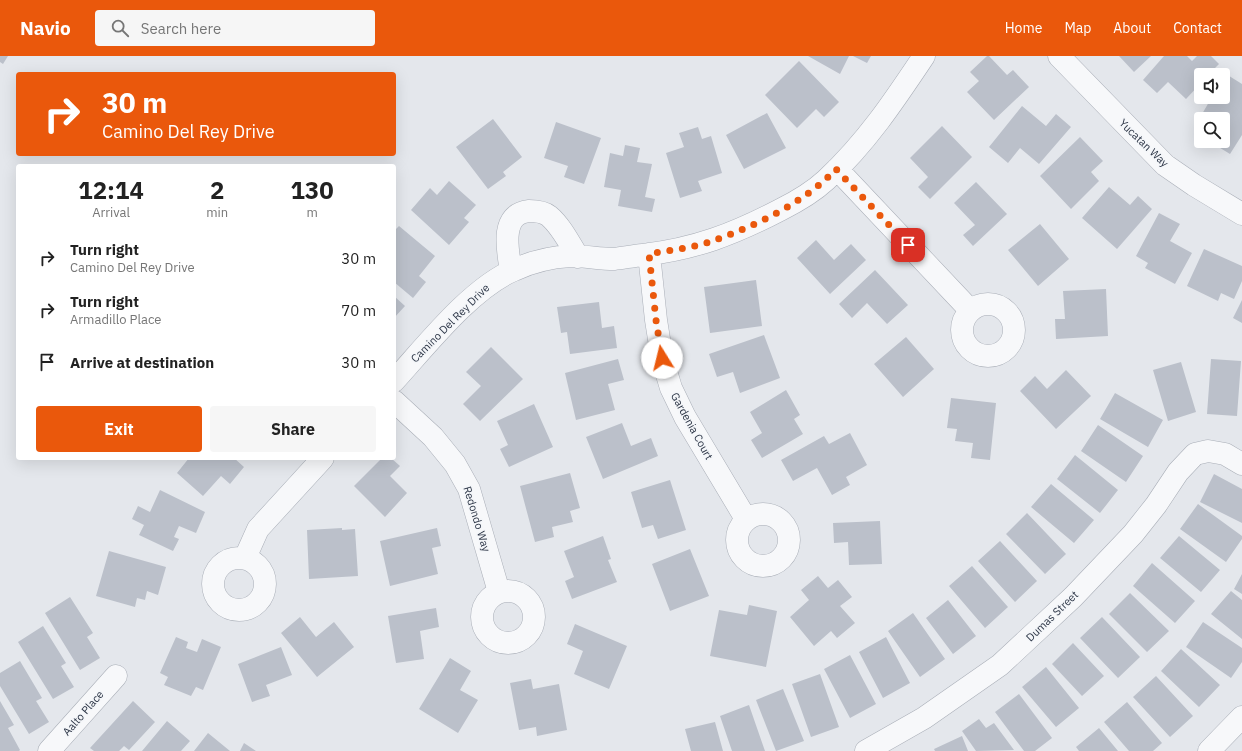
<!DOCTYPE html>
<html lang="en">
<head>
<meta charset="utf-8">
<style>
  body { margin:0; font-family:"IBM Plex Sans",sans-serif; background:#f6f6f6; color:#222; height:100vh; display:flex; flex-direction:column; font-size:15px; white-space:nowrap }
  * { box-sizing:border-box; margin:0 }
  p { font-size:13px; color:#767676 }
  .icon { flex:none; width:22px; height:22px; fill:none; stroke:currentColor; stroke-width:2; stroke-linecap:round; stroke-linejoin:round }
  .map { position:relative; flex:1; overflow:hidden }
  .drawer { position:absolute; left:16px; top:108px; width:380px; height:296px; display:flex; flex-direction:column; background:#fff; border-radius:4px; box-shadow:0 4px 16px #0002 }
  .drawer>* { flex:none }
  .banner { position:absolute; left:16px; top:16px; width:380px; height:84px; border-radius:4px; box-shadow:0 4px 16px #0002; background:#ea580c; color:#fff; overflow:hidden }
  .fabs { position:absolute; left:1194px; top:12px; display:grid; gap:8px }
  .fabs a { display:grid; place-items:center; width:36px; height:36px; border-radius:4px; background:#fff; box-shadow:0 4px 16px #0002; font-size:20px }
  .pin { position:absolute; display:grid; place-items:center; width:34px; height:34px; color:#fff; margin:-17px; border-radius:8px; box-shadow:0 2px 6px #0006 }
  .me { position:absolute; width:44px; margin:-22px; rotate:351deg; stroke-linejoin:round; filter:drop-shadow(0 0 3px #0008) }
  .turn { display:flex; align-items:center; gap:14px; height:84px; padding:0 20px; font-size:18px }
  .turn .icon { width:52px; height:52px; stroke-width:2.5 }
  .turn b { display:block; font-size:28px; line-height:34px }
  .eta { display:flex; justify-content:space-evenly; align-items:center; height:68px; text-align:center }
  .eta b { font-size:24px; font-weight:800; line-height:28px }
  .cta { display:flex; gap:8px; margin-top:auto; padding:8px 20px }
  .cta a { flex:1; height:46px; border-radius:4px; background:#ea580c; color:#fff; font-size:16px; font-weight:800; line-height:46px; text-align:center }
  .cta a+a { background:#f6f6f6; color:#222 }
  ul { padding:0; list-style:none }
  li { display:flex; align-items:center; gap:12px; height:52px; padding:0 20px }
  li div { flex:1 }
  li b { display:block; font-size:15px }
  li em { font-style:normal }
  header { display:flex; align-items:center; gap:24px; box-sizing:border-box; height:56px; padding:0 20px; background:#ea580c; color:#fff }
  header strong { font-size:19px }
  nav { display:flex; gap:22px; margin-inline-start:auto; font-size:14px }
  .search { width:280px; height:36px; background:#f6f6f6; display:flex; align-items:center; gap:10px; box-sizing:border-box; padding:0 14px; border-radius:4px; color:#767676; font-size:15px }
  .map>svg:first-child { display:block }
</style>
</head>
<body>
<header>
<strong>Navio</strong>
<div class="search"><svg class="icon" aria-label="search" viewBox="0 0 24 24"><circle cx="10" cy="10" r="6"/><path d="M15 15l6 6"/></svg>Search here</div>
<nav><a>Home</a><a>Map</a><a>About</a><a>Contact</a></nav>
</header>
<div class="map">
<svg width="1242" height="695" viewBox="0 0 1242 695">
  <rect width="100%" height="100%" fill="#e4e7ec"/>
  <path fill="#bbc0ca" d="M0,0H8L3,8L0,6Z
    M808,0H849L840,18Z
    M853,0H871L867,7Z
    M987,0H989L1007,19L1013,14L1029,31L994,64L967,36L979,25L970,16Z
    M1119,0H1151L1134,16Z
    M1164,0H1187L1192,5L1197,0H1211L1219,8L1208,19H1201V27L1186,43L1168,26L1157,37L1143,24Z
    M799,5L839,46L824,61L816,53L797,72L765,39Z
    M1226,18L1242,28V79L1230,98L1212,87L1213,85H1223V63H1209L1202,58L1212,41H1223V23Z
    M1022,50L1046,70L1056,58L1071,71L1039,108L1020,92L1008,107L989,91Z
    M767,57L786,92L744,113L726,79Z
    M493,63L522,101L503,116L506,120L488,133L456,91Z
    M556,66L601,82L584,128L564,121L568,110L544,102Z
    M942,70L972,101L930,143L918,131L928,121L910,102Z
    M698,71L702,83L711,80L722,117L698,125L702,135L680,142L666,97L684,91L679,77Z
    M1080,81L1103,105L1091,116L1099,125L1071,153L1040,120Z
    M625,89L640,92L637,106L652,108L645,141L655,143L652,156L618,150L621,134L604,131L610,97L623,100Z
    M449,125L476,149L464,162L469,166L449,189L411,154L430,132L437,139Z
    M976,126L1007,158L973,190L963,179L975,169L954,147Z
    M1109,131L1130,149L1138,140L1152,153L1117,193L1082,162Z
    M1159,157L1180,168L1170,185L1192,197L1175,228L1145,212L1148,207L1136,200Z
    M1040,168L1069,203L1038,230L1008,194Z
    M399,170L435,200L419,220L426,226L413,242L394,226V175Z
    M816,184L834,204L851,188L866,204L830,238L797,202Z
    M1204,193L1242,210V225L1234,243L1221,237L1218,245L1187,230Z
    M875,214L908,249L887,268L867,247L852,262L839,248Z
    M756,224L762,270L710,277L704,231Z
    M1106,233L1108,280L1056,283L1055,263H1065L1063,235Z
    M394,240L405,250L394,262Z
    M1242,244V267L1233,262Z
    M599,246L602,272L614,270L617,292L570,298L567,276L561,277L557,251Z
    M764,279L780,322L740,337L733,316L717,321L709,298Z
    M906,281L934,313L903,341L874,308Z
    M491,291L523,323L480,365L463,348L481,330L466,316Z
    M618,303L624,324L608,328L615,354L576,364L565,317Z
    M1211,303L1241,305L1237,360L1207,358Z
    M1181,306L1196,356L1168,365L1153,314Z
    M1066,314L1091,340L1056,373L1020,335L1035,320L1047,333Z
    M786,334L800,359L794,363L803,378L762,402L751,384L762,377L750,356Z
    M1115,337L1163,364L1148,391L1100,363Z
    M951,342L996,347L990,404L971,402L973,387L955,385L957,373L947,372Z
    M534,348L553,391L509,411L500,393L508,389L497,365Z
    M622,367L631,390L651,382L658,400L603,423L586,381Z
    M1098,369L1143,400L1126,426L1081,395Z
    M850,377L867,409L846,421L850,429L832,439L817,412L793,425L781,404L824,380L829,388Z
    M1075,399L1118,434L1100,457L1057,423Z
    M189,402H234L244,411L230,428L221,420L203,440L177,417Z
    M382,402H391L400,410L390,420L407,437L385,461L354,430Z
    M570,417L580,452L570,455L573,466L552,471L554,481L535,486L520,430Z
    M1214,418L1242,433V467L1200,446Z
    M670,424L686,474L658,483L653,469L642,472L631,436Z
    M1051,428L1094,464L1074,487L1031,451Z
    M160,434L205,456L196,477L179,470L174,481L179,483L173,495L139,479L144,469L132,463L138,450L150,456Z
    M1198,448L1242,480V483L1226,506L1180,473Z
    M1027,457L1066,498L1045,518L1006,478Z
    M880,465L882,508L849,509L848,486L834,487L833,467Z
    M342,472V474L355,473L358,520L309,523L307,474Z
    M437,472L441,490L432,492L438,518L390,530L380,485Z
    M603,480L611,503L608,504L617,526L572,543L565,525L574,521L564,495Z
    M1179,480L1220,514L1201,536L1160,502Z
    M1000,485L1037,525L1015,546L978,505Z
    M690,493L709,540L670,555L652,508Z
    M109,495L166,511L158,539L147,535L145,544L137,542L135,551L96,540Z
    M1152,507L1195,545L1175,567L1133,530Z
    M972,510L1008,551L985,572L949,530Z
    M1242,518V538L1234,533Z
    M818,520L828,532L838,524L852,541L840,550L855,567L837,582L831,575L814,590L790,561L809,544L801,534Z
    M1231,535L1242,544V583L1211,558Z
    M1130,537L1169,575L1147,596L1109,558Z
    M70,541L93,577L87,581L100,602L80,614L45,557Z
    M948,544L976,580L953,598L926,562Z
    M749,549L777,555L766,611L710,600L719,554L747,559Z
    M436,552L439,571L420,575L424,603L396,607L388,560Z
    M913,557L945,603L920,621L888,575Z
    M300,561L316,581L334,566L354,591L317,621L281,577Z
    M1102,561L1140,601L1118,622L1080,582Z
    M1203,566L1242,592V606L1231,622L1186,591Z
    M575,568L627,590L609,633L574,618L583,595L567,588Z
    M43,570L66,607L61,610L74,631L53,643L18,586Z
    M176,581L188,586L186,592L197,596L202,583L221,591L203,634L196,631L191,640L164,629L168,621L160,617Z
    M886,581L910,627L883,642L859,596Z
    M1073,587L1104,620L1082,640L1052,608Z
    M281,591L292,619L266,629L270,640L252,646L238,608Z
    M1181,593L1220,629L1199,651L1161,615Z
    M850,599L876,648L850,662L824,613Z
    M450,602L471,615L460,634L478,644L458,677L419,653Z
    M20,605L42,642L36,645L49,666L29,678L0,630V617Z
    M1046,611L1079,652L1056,671L1022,631Z
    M820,618L839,671L811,681L792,628Z
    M1156,620L1193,660L1170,681L1133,641Z
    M531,623L533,633L559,628L567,674L537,680L536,671L519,674L510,627Z
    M783,633L804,685L776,695L756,644Z
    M1019,638L1052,682L1035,695H1024L995,656Z
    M0,645L14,669L8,672L20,694L19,695H0Z
    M133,645L155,666L129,694L124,690L119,695H94L90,692Z
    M1127,646L1162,687L1153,695H1129L1104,666Z
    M749,649L765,695H732L720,660Z
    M979,663L986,672L994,667L1014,694L976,695L962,675Z
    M167,665L190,685L181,695H142Z
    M715,666L723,695H691L685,673Z
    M1099,672L1118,695H1079L1076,691Z
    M208,677L230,695H194Z
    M962,680L968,695H935L934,693Z
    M244,687L256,695H240Z"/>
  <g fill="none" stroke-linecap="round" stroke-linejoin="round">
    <g stroke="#a9aeb7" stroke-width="23">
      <path id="minor" d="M1059,0L1165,109L1194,129L1242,158
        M837,113L970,254
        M649,198L656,264L662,302L671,332L685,361L746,463
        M511,215C508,196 499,158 529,155C536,155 544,156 549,160C561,170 570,188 578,201
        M962 274a26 26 0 1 1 52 0a26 26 0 1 1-52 0Z
        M394,325C426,290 471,232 514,214C531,206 552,201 571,200C585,200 600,203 614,203C623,202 633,200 643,199C695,193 734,178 780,154C796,146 813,136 826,124C866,87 894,45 924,0
        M394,345L433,381L455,408L469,433L499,536
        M737 484a26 26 0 1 1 52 0a26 26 0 1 1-52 0Z
        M213 528a26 26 0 1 1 52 0a26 26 0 1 1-52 0Z
        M245,502L258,473L323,402
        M482 561a26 26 0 1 1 52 0a26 26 0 1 1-52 0Z
        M49,695L116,620
        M866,695L924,662L1000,609L1073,541L1133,478L1156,449L1178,416L1195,398L1208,395L1225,398L1242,408
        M1209,695L1242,661"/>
    </g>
    <use href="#minor" stroke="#f7f8fa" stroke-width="22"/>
  </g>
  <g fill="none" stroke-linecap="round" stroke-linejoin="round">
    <path stroke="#ea580c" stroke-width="7" stroke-dasharray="0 12.6" d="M662,302L656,264L649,198C671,194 695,192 715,184C758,169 805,146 836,113L908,189"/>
  </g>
  <g text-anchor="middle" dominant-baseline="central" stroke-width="3" stroke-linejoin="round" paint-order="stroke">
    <g font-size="11" fill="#2b3445" stroke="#f4f6f9">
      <text transform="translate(1144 87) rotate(44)">Yucatan Way</text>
      <text transform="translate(450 267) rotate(-45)">Camino Del Rey Drive</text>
      <text transform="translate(692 370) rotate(61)">Gardenia Court</text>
      <text transform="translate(477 463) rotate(73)">Redondo Way</text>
      <text transform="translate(1052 560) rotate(-44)">Dumas Street</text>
      <text transform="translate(83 657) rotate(-49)">Aalto Place</text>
    </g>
  </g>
</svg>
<div class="fabs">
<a><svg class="icon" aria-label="sound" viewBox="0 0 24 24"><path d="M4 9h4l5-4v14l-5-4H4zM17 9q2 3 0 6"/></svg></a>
<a><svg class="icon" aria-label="search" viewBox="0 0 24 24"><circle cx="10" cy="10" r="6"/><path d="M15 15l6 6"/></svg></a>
</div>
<div class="pin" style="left:908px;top:189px;background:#d93025"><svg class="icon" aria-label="arrive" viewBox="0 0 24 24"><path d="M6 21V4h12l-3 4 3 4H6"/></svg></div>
<svg class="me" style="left:662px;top:302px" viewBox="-20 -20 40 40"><circle r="19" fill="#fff"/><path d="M0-13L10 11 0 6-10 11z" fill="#ea580c"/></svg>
<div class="banner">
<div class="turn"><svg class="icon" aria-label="right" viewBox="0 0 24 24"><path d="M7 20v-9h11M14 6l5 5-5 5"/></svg><div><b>30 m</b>Camino Del Rey Drive</div></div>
</div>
<section class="drawer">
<div class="eta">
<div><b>12:14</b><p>Arrival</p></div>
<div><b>2</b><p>min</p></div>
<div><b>130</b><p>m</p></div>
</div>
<ul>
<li><svg class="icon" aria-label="right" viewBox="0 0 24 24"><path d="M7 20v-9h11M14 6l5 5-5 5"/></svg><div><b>Turn right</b><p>Camino Del Rey Drive</p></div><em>30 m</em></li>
<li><svg class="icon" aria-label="right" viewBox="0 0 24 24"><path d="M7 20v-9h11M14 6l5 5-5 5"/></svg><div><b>Turn right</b><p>Armadillo Place</p></div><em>70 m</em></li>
<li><svg class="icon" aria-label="arrive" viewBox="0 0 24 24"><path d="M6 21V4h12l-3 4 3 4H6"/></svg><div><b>Arrive at destination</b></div><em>30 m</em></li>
</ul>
<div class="cta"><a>Exit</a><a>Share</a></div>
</section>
</div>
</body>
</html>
